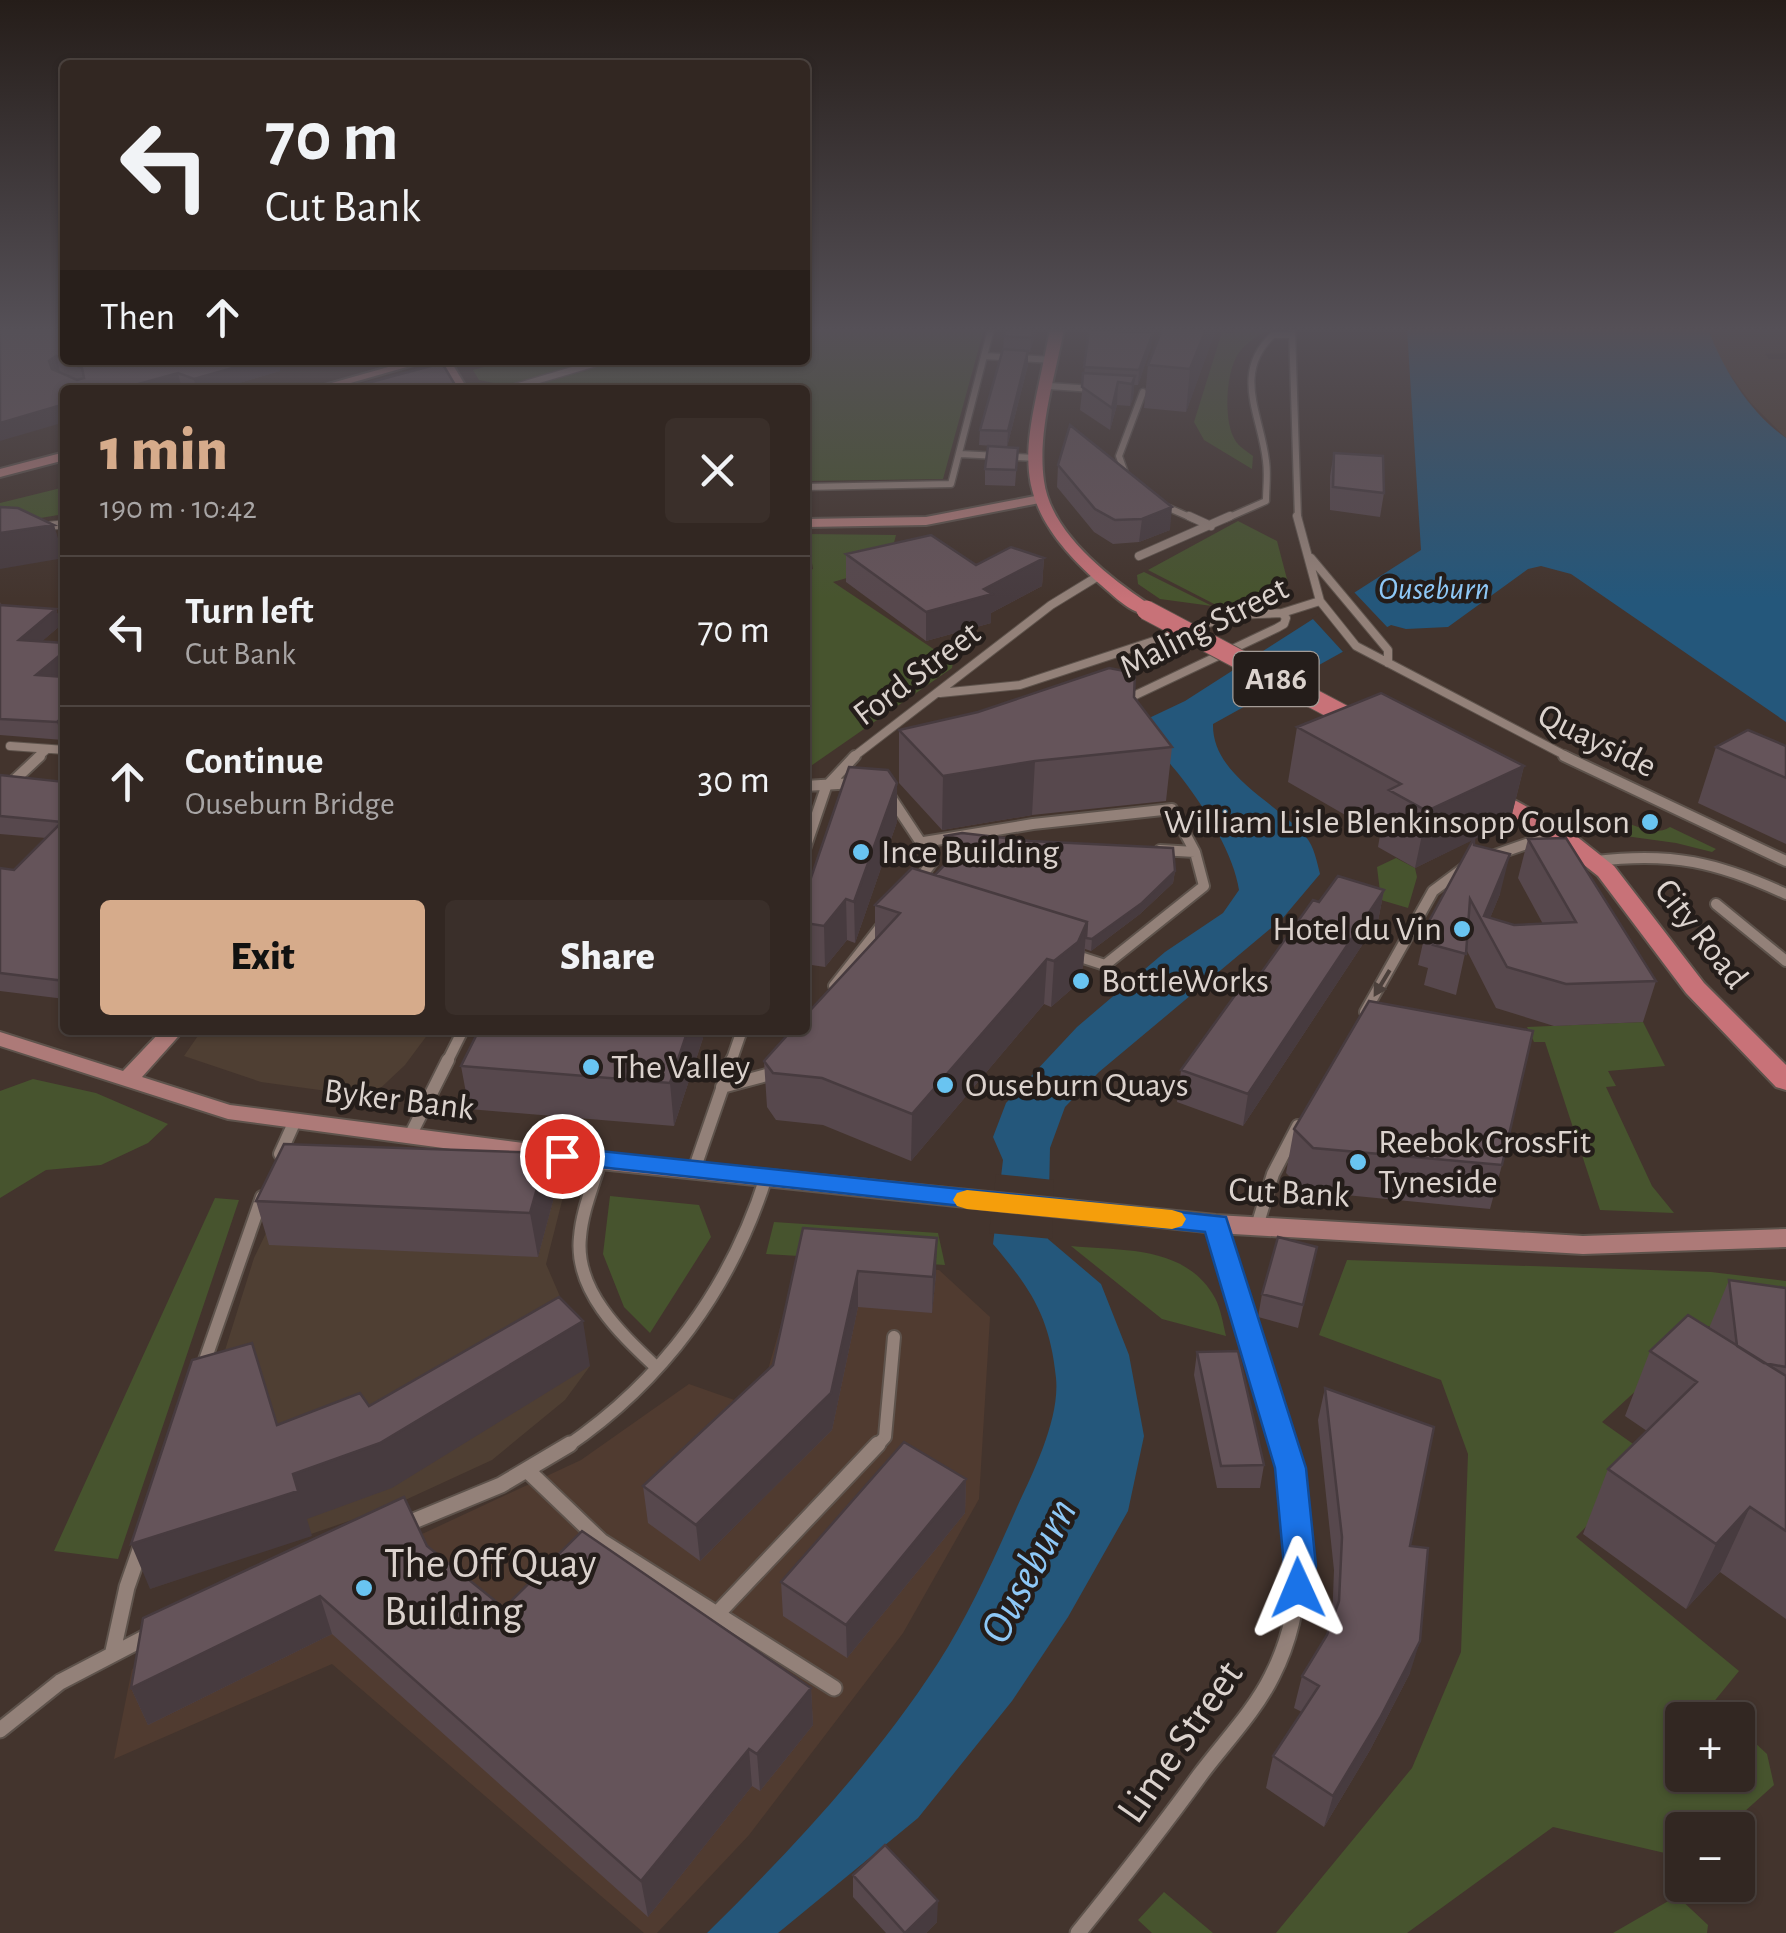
<!DOCTYPE html>
<html lang="en">
<head>
<meta charset="utf-8">
<style>
  body { margin:0; font-family:"Alegreya Sans",sans-serif; background:#3a2f2a; color:#f1f3f6; height:100vh; display:flex; flex-direction:column; font-size:38px; white-space:nowrap }
  * { box-sizing:border-box; margin:0 }
  p { font-size:32px; color:#a8a5a5 }
  .icon { flex:none; width:55px; height:55px; fill:none; stroke:currentColor; stroke-width:2; stroke-linecap:round; stroke-linejoin:round }
  .map { position:relative; flex:1; overflow:hidden }
  .details { position:absolute; left:60px; top:385px; width:750px; height:650px; display:flex; flex-direction:column; background:#322722; border-radius:10px; box-shadow:0 2px 8px #0004,0 0 0 2px #4d4440 }
  .details>* { flex:none }
  .guide { position:absolute; left:60px; top:60px; width:750px; height:305px; border-radius:10px; box-shadow:0 2px 8px #0004,0 0 0 2px #4d4440; background:#322722; color:#f1f3f6; overflow:hidden }
  .fabs { position:absolute; left:1665px; top:1702px; display:grid; gap:20px }
  .fabs a { display:grid; place-items:center; width:90px; height:90px; border-radius:10px; background:#322722; box-shadow:0 2px 8px #0004,0 0 0 2px #4d4440; font-size:50px }
  .pin { position:absolute; display:grid; place-items:center; width:85px; height:85px; color:#fff; margin:-42px; border:5px solid #fff; border-radius:50%; box-shadow:0 2px 10px #0007 }
  .me { position:absolute; width:110px; margin:-55px; rotate:359deg; stroke-linejoin:round; filter:drop-shadow(0 0 8px #0008) }
  .turn { display:flex; align-items:center; gap:35px; height:210px; padding:0 40px; font-size:45px }
  .turn .icon { width:130px; height:130px; stroke-width:2.5 }
  .turn b { display:block; font-size:70px; line-height:85px }
  .then { display:flex; align-items:center; height:95px; padding:0 40px; background:#0003; gap:20px; font-size:38px }
  .round { display:grid; place-items:center; flex:none; width:105px; height:105px; border-radius:10px; background:#3a2f2a }
  .overview { display:flex; align-items:center; justify-content:space-between; height:170px; padding:0 40px }
  h1 { font-size:60px; font-weight:800; line-height:75px; color:#d6ab8b }
  .primary-button { display:flex; gap:20px; margin-top:auto; padding:20px 40px }
  .primary-button a { flex:1; height:115px; border-radius:10px; background:#d6ab8b; color:#111; font-size:40px; font-weight:800; line-height:115px; text-align:center }
  .primary-button a+a { background:#3a2f2a; color:#f1f3f6 }
  ul { padding:0; list-style:none }
  li { display:flex; align-items:center; gap:30px; height:150px; padding:0 40px; border-top:2px solid #4d4440 }
  li div { flex:1 }
  li b { display:block; font-size:38px }
  li em { font-style:normal }
  .map>svg:first-child { display:block }
</style>
</head>
<body>
<div class="map">
<svg width="1786" height="1933" viewBox="0 0 1786 1933">
  <rect width="100%" height="100%" fill="#43342d"/>
  <path fill="#503b30" d="M800,1258L939,1270L990,1317L979,1499L903,1633L749,1835L657,1933H644L332,1664L114,1759L132,1669L581,1460L689,1384L757,1408Z"/>
  <path fill="#4f3f33" d="M1708,329H1786V353L1765,354L1769,359H1786V438L1751,403L1718,358Z
    M202,1030H431L405,1065L371,1097L261,1082L184,1056Z
    M296,1171L564,1193L546,1264L590,1366L565,1400L492,1460L390,1507L150,1589L254,1258Z"/>
  <path fill="#47542e" d="M805,329H984L943,479L805,481V390H508L509,386L479,380L473,370L508,360H805Z
    M1235,329H1268C1258,337 1246,342 1238,354C1226,372 1223,421 1235,440C1238,446 1248,452 1253,456L1252,469L1204,440L1194,422L1222,332L1233,333Z
    M65,487L64,514L17,522L0,520V503Z
    M1238,521L1277,541L1288,583L1245,608L1220,607L1148,570Z
    M807,534L896,535L888,566L833,582L953,662L952,668L805,770V572L813,569Z
    M1144,572L1212,606L1160,599L1138,584L1137,575Z
    M1622,822C1640,826 1653,837 1670,827L1716,849L1712,852L1676,843L1618,835L1613,826Z
    M1396,858L1415,868L1417,877L1408,908L1381,900L1377,867Z
    M1643,1022L1665,1066L1608,1071L1616,1086L1606,1087L1652,1186L1674,1213L1600,1210L1545,1042H1534L1527,1027Z
    M33,1079L96,1093L168,1124L148,1143L101,1165L46,1170L0,1198V1091Z
    M610,1196L699,1205L711,1237L650,1333L624,1307L603,1254Z
    M215,1198L239,1200L118,1559L54,1551Z
    M774,1222L938,1233L945,1265L766,1254Z
    M1071,1246C1122,1251 1186,1245 1215,1298C1221,1309 1223,1324 1226,1336L1162,1319Z
    M1347,1260L1711,1272L1786,1281V1333L1706,1326L1602,1422L1653,1458L1576,1537L1739,1671L1712,1704L1729,1720H1682V1775H1738V1727L1767,1754L1774,1785L1724,1830H1682V1857L1553,1827L1407,1933H1276L1412,1768L1461,1652L1468,1454L1441,1380L1319,1335Z
    M1164,1892L1213,1933H1152L1138,1920Z
    M1677,1896L1708,1925L1707,1933H1613Z"/>
  <path fill="#24577b" d="M1407,329H1708C1723,369 1750,413 1786,438V722L1571,574L1541,566L1528,569L1448,627L1406,629L1391,625L1213,724C1212,776 1277,802 1306,837C1314,846 1317,862 1320,874L1282,919L1099,1072L1065,1107L1050,1148L1048,1239L1101,1284L1129,1355L1144,1436L1128,1511L1068,1617L1012,1701L918,1818L778,1933H707C792,1849 873,1763 938,1663C969,1615 994,1559 1017,1507C1034,1471 1060,1418 1056,1378C1050,1317 1031,1289 993,1244L1003,1160L993,1137L1006,1103L1077,1027L1165,952L1223,913L1239,890C1234,856 1208,813 1187,785C1169,760 1154,751 1147,719L1185,701L1421,550Z"/>
  <path fill="#43342d" d="M1354,592L1389,629L1344,653L1312,618Z
    M996,1174L1054,1180L1052,1239L989,1233Z"/>
  <g fill="none" stroke-linecap="round" stroke-linejoin="round">
    <g stroke="#5e534c" stroke-width="9">
      <path id="street-far4" d="M1292,329L1298,519
        M985,356L1052,360
        M1049,386L1093,389
        M505,390L606,360
        M960,454L1037,458
        M1126,476L1119,456L1143,392
        M805,487L951,484L991,329
        M1162,505L1194,519
        M1225,519L1266,501C1266,488 1268,474 1266,461C1261,415 1232,373 1273,335H1292"/>
    </g>
    <g stroke="#5e534c" stroke-width="10">
      <path id="street-far3" d="M1189,516L1211,526
        M1297,516L1320,601L1356,646L1570,758
        M41,527L65,524
        M1139,556L1230,516
        M1311,558L1388,650V663
        M940,693L1020,685L1233,615L1282,613
        M1123,701L1277,628L1284,624L1286,618L1282,613L1320,601
        M10,746L65,750
        M37,758L47,749
        M852,758L1051,605L1100,575"/>
    </g>
    <g stroke="#5e534c" stroke-width="14">
      <path id="street-far2" d="M1564,756L1786,861
        M8,786L40,756
        M805,786L854,783
        M890,796L933,861L918,881
        M924,842L1033,824L1172,809L1195,852L1160,850
        M805,849L826,787L855,756
        M1489,857L1558,833
        M1596,861C1672,852 1717,862 1786,894
        M1716,904L1786,961
        M1074,955L1105,965L1204,886L1195,852
        M834,986L882,925
        M1365,1012L1433,891L1464,868
        M447,1062L463,1030
        M731,1062L742,1030"/>
    </g>
    <g stroke="#5e534c" stroke-width="16">
      <path id="street-far1" d="M722,1087L774,1073
        M410,1136L448,1060
        M280,1154L294,1123
        M600,1161C593,1186 582,1211 580,1237C574,1291 622,1335 657,1368
        M694,1170L732,1060
        M1216,1224L1283,1447
        M1257,1226L1273,1174L1298,1126
        M203,1366L262,1197
        M566,1447C663,1381 731,1288 766,1177
        M876,1447L885,1437L894,1337"/>
    </g>
    <g stroke="#5e534c" stroke-width="19">
      <path id="street" d="M528,1471L601,1541L834,1688
        M404,1525L501,1485L570,1444
        M717,1614L878,1444
        M113,1651L127,1587L141,1547
        M0,1730L60,1682L150,1635
        M1078,1933C1120,1881 1161,1829 1200,1775C1223,1744 1255,1711 1272,1676C1308,1606 1305,1518 1283,1444"/>
    </g>
    <g stroke="#5e534c" stroke-width="4">
      <path id="secondary" d="M413,360H431L326,390H307Z
        M440,360H450L468,390H456Z
        M65,452V460L0,477V469Z
        M1040,495L1045,496V502L926,525L805,527V519L926,517Z
        M162,1030H184L142,1077L230,1105L600,1153L1216,1215L1583,1236L1786,1229V1247L1583,1254L1216,1233L600,1169L228,1119L0,1046V1032L123,1071Z"/>
    </g>
    <g stroke="#5e534c" stroke-width="4">
      <path id="primary" d="M1050,329H1064C1055,377 1037,432 1044,481C1051,534 1111,579 1152,606V614C1134,617 1115,597 1101,585C998,495 1028,448 1050,329Z
        M1483,783L1566,828L1614,866L1704,983L1786,1065V1090L1776,1087L1686,993L1598,876L1550,838L1475,795L1472,790L1475,785Z"/>
    </g>
    <use href="#street-far4" stroke="#938179" stroke-width="6"/>
    <use href="#street-far3" stroke="#938179" stroke-width="8"/>
    <use href="#street-far2" stroke="#938179" stroke-width="10"/>
    <use href="#street-far1" stroke="#938179" stroke-width="12"/>
    <use href="#street" stroke="#938179" stroke-width="15"/>
    <use href="#secondary" fill="#ad7a78" fill-rule="evenodd"/>
    <use href="#primary" fill="#c87278" fill-rule="evenodd"/>
    <g stroke="#5e534c" stroke-width="21" stroke-linecap="butt">
      <path id="primary-bridge" d="M1146,610L1363,725"/>
    </g>
    <use href="#primary-bridge" stroke="#c87278" stroke-width="19"/>
  </g>
  <path fill="#57484d" d="M0,329L65,360H282L278,361L280,371L215,390L182,389L65,390Z
    M1006,329H1037L1030,352H1028V365L1007,447L979,445L980,430L1003,350L1004,336Z
    M1216,329L1186,412L1144,408L1148,365Z
    M1089,330L1151,347L1138,385H1134L1133,398L1130,406L1117,405L1110,430L1080,410Z
    M1018,448L1015,486L985,485V469Z
    M1334,453L1384,493L1380,517L1330,510V476Z
    M1058,465L1170,530L1139,542L1113,544L1094,532L1057,487Z
    M846,554L976,565L1044,558L1042,586L991,613V623L926,641L846,582Z
    M0,602L1,605L56,609L61,625L42,641L65,643V672L59,677L63,740L0,735Z
    M1134,697L1172,747L1166,801L1032,815L942,830L899,783V730Z
    M1297,727L1524,766L1510,822L1474,839V845L1500,894L1490,918L1514,925L1543,924L1518,878L1528,839L1656,981L1643,1022L1554,1026L1496,1008L1466,949L1456,995L1424,985L1428,968L1418,965L1427,925L1474,839L1415,868L1378,847L1380,835L1288,782Z
    M1786,746V844L1698,803L1716,747Z
    M0,775L65,782V999L0,991V868L14,870L46,838L0,834Z
    M897,822L855,943L847,940L825,967L805,964V895Z
    M945,836L1175,871L1173,883L1140,914L1091,951L1085,949L1083,967L1074,987L1051,1007L1044,1004L911,1161L823,1125L776,1120L767,1107L764,1061L875,939V905L935,875L952,857L945,847Z
    M1384,890L1378,921L1243,1126L1177,1102L1181,1070L1319,902Z
    M703,1038L674,1126L469,1109L461,1066Z
    M1294,1129L1502,1165L1490,1209L1304,1191L1286,1173Z
    M547,1153L554,1197L538,1257L269,1245L256,1201Z
    M803,1228L936,1274L932,1313L858,1307L832,1430L700,1561L648,1523L643,1486L773,1365Z
    M1317,1247L1298,1328L1258,1317L1262,1294Z
    M1729,1280L1786,1288V1619L1720,1572L1686,1609L1583,1534L1608,1469L1647,1431L1625,1416L1650,1351L1709,1328Z
    M1197,1352L1264,1465L1260,1488H1217L1194,1375Z
    M1325,1388L1410,1546V1673L1370,1750L1324,1827L1266,1788L1273,1756L1302,1712L1294,1708L1302,1676L1327,1635L1332,1622L1334,1570L1318,1420Z
    M966,1479L965,1513L847,1658L783,1616L781,1582Z
    M427,1546L504,1608L811,1688L813,1725L760,1791L752,1786L648,1917L332,1634L148,1725L131,1688Z
    M853,1875L937,1922L926,1933H886L853,1897Z"/>
  <path fill="#473b3f" d="M1033,329H1037L1030,352L1031,338Z
    M1206,329H1216L1186,412L1190,369Z
    M1153,333L1151,347L1138,385L1139,370Z
    M1028,351V365L1007,447L1008,431Z
    M56,356L60,372L54,377L49,361Z
    M261,360H282L278,361L280,371L215,390H196L194,379Z
    M178,373L182,389L178,390H117Z
    M1135,376L1133,398L1130,406L1132,384Z
    M1118,382L1117,405L1110,430L1112,408Z
    M65,404V422L0,441V423Z
    M1172,507L1170,530L1139,542L1142,519Z
    M54,525L64,558L0,569V533Z
    M1044,558L1042,586L991,613V623L926,641V612L984,589Z
    M56,609L61,625L25,656L19,640Z
    M65,651V672L42,692L36,675Z
    M65,715V737L63,740L57,722Z
    M1035,761L1032,815L942,830L943,776Z
    M1524,766L1510,822L1415,868L1427,811Z
    M897,783V822L855,943L854,902Z
    M1510,854L1500,894L1486,928L1484,916Z
    M1175,871L1173,883L1140,914L1091,951L1092,939Z
    M1384,890L1378,921L1243,1126L1248,1094Z
    M846,899L847,940L825,967L824,926Z
    M1087,922L1083,967L1074,987L1051,1007L1054,961Z
    M1047,959L1044,1004L911,1161L912,1114Z
    M688,1030H702L703,1038L674,1126L670,1083Z
    M547,1153L554,1197L538,1257L530,1213Z
    M937,1238L936,1274L932,1313L933,1277Z
    M858,1271V1307L832,1430L700,1561L696,1525Z
    M583,1321L590,1366L392,1488L307,1519L312,1536L150,1589L131,1544Z
    M966,1479L965,1513L847,1658L846,1625Z
    M1750,1507L1720,1572L1686,1609L1716,1544Z
    M320,1596L332,1634L148,1725L131,1688Z
    M1420,1641L1410,1673L1370,1750L1324,1827L1333,1796Z
    M811,1688L813,1725L760,1791L757,1754Z
    M749,1749L752,1786L648,1917L641,1881Z
    M938,1901L937,1922L926,1933H905Z"/>
  <path fill="#65545a" stroke="#473b3f" stroke-width="2.5" fill-rule="evenodd" d="M0,329H65V360H261L194,379L178,373L117,390H65V404L0,423ZM56,356L82,368L84,378L77,380L52,369L49,361Z
    M1006,329H1033L1031,338L1004,336Z
    M1162,329H1206L1190,369L1148,365Z
    M1089,330L1153,333L1139,370L1084,367Z
    M1003,349L1028,351L1008,431L980,430Z
    M442,363L458,390H341Z
    M1083,373L1135,376L1132,384L1118,382L1112,408L1082,387Z
    M1070,425L1172,507L1142,519L1115,520L1095,509L1058,465Z
    M988,446L1018,448L1016,470L985,469Z
    M1334,453L1383,456L1384,493L1333,487Z
    M0,507L18,508L54,525L0,533Z
    M931,535L976,565L1011,547L1044,558L984,589L992,594L926,612L846,554Z
    M0,605L56,609L19,640L65,643V651L36,675L65,677V715L57,722L0,719Z
    M1109,668L1135,673L1134,697L1172,747L1035,761L943,776L899,730L978,712Z
    M1381,693L1524,766L1427,811L1389,790L1401,784L1297,727Z
    M1748,730L1786,746V778L1716,747Z
    M849,767L888,770L897,783L854,902L846,899L824,926L805,923V895Z
    M0,775L65,782V981L0,973V868L14,870L62,822L0,816Z
    M962,833L1030,841L1173,848L1175,871L1142,903L1092,939L1086,938L1087,922L935,875L957,852L945,836Z
    M1474,838V845L1510,854L1484,916L1514,925L1576,922L1528,839L1566,838L1656,981L1566,984L1507,967L1470,899L1466,954L1433,945L1442,929L1427,925Z
    M912,868L1087,922L1078,942L1054,961L1047,959L912,1114L822,1078L773,1073L764,1061L792,1030H805V1016L900,913L875,905Z
    M1338,876L1384,890L1248,1094L1181,1070L1246,980L1254,983L1313,900L1319,902Z
    M1369,1001L1533,1031L1502,1165L1313,1148L1294,1129Z
    M479,1030H688L670,1083L461,1066Z
    M284,1144L547,1153L530,1213L256,1201Z
    M803,1228L937,1238L933,1277L858,1271L831,1393L696,1525L643,1486L773,1365Z
    M1278,1237L1317,1247L1303,1305L1262,1294Z
    M1729,1280L1786,1288V1367L1764,1363L1737,1346Z
    M559,1297L583,1321L380,1443L293,1474L298,1491L131,1544L192,1360L252,1343L277,1425L360,1393L369,1406Z
    M1688,1315L1786,1376V1531L1750,1507L1716,1544L1608,1469L1697,1382L1650,1351Z
    M1238,1351L1264,1465L1221,1466L1197,1352Z
    M1325,1388L1434,1427L1410,1546L1428,1548L1420,1641L1380,1718L1333,1796L1273,1756L1319,1686L1302,1676L1327,1635L1339,1601L1342,1537Z
    M904,1442L966,1479L846,1625L781,1582Z
    M404,1497L427,1546L504,1608L582,1531L811,1688L757,1754L749,1749L641,1881L320,1596L131,1688L143,1618Z
    M885,1845L938,1901L905,1933L853,1875Z"/>
  <defs><path id="oneway-solid" d="M-6-.8H1V-3.2L6.5 0L1 3.2V.8H-6Z" transform="scale(2.5)"/></defs>
  <use fill="#4b403b" href="#oneway-solid" transform="translate(1382 983) rotate(121)"/>
  <linearGradient id="sky" x2="0" y2="1"><stop stop-color="#251d19"/><stop offset="0.55" stop-color="#555057"/><stop offset="1" stop-color="#555057" stop-opacity="0"/></linearGradient>
  <rect width="1786" height="599" fill="url(#sky)"/>
  <path fill="#1a73e8" stroke="#114b97" stroke-width="2.5" d="M562,1147L1226,1217L1306,1468L1316,1566L1309,1599L1298,1603L1286,1599L1281,1588L1284,1566L1275,1468L1205,1232L553,1162L550,1156L553,1149Z"/>
  <path fill="#f59e0b" d="M967,1190L1172,1210L1182,1213L1186,1219L1182,1226L1172,1229L967,1209L957,1206L953,1200L957,1193Z"/>
  <g fill="#69c4f1" stroke="#241d1a" stroke-width="4">
    <circle cx="1650" cy="822" r="10"/>
    <circle cx="861" cy="852" r="10"/>
    <circle cx="1462" cy="929" r="10"/>
    <circle cx="1081" cy="981" r="10"/>
    <circle cx="591" cy="1067" r="10"/>
    <circle cx="945" cy="1085" r="10"/>
    <circle cx="1358" cy="1162" r="10"/>
    <circle cx="364" cy="1588" r="10"/>
  </g>
  <g text-anchor="middle" dominant-baseline="central" stroke-width="9" stroke-linejoin="round" paint-order="stroke">
    <g font-size="32" font-style="italic" fill="#8ec8f6" stroke="#241d1a">
      <text x="1434" y="589">Ouseburn</text>
    </g>
    <rect fill="#241d1a" stroke="#a49c97" stroke-width="2.5" x="1233.5" y="652" width="85" height="54" rx="8"/>
    <g font-size="32" font-weight="bold" fill="#dbd2cd">
      <text x="1276" y="679">A186</text>
    </g>
    <g font-size="35" fill="#dbd2cd" stroke="#241d1a">
      <text transform="translate(1204 628) rotate(-27)">Maling Street</text>
      <text transform="translate(917 674) rotate(-37)">Ford Street</text>
      <text transform="translate(1597 741) rotate(26)">Quayside</text>
      <text transform="translate(1701 934) rotate(52)">City Road</text>
      <text transform="translate(399 1100) rotate(7)">Byker Bank</text>
      <text transform="translate(1289 1193) rotate(3)">Cut Bank</text>
    </g>
    <g font-size="35" fill="#dbd2cd" stroke="#241d1a" text-anchor="start">
      <text x="1630" y="822" text-anchor="end">William Lisle Blenkinsopp Coulson</text>
      <text x="881" y="852">Ince Building</text>
      <text x="1442" y="929" text-anchor="end">Hotel du Vin</text>
      <text x="1101" y="981">BottleWorks</text>
      <text x="611" y="1067">The Valley</text>
      <text x="965" y="1085">Ouseburn Quays</text>
      <text x="1378" y="1142">Reebok CrossFit<tspan x="1378" dy="40">Tyneside</tspan></text>
    </g>
    <g font-size="42" fill="#dbd2cd" stroke="#241d1a" text-anchor="start">
      <text x="384" y="1564">The Off Quay<tspan x="384" dy="48">Building</tspan></text>
    </g>
    <g font-size="42" fill="#dbd2cd" stroke="#241d1a">
      <text transform="translate(1180 1742) rotate(-55)">Lime Street</text>
    </g>
    <g font-size="45" font-style="italic" fill="#8ec8f6" stroke="#241d1a">
      <text transform="translate(1029 1571) rotate(-62)">Ouseburn</text>
    </g>
  </g>
</svg>
<div class="fabs">
<a>+</a>
<a>−</a>
</div>
<div class="pin" style="left:562px;top:1156px;background:#d93025"><svg class="icon" aria-label="arrive" viewBox="0 0 24 24"><path d="M6 21V4h12l-3 4 3 4H6"/></svg></div>
<svg class="me" style="left:1298px;top:1588px" viewBox="-20 -20 40 40"><path d="M0-17L14 15 0 8-14 15z" fill="#1a73e8" stroke="#fff" stroke-width="4"/></svg>
<div class="guide">
<div class="turn"><svg class="icon" aria-label="left" viewBox="0 0 24 24"><path d="M17 20v-9H6M10 6l-5 5 5 5"/></svg><div><b>70 m</b>Cut Bank</div></div>
<div class="then">Then<svg class="icon" aria-label="ahead" viewBox="0 0 24 24"><path d="M12 20V5M6 11l6-6 6 6"/></svg></div>
</div>
<section class="details">
<div class="overview"><div><h1>1 min</h1><p>190 m · 10:42</p></div><a class="round"><svg class="icon" aria-label="close" viewBox="0 0 24 24"><path d="M6 6l12 12M18 6L6 18"/></svg></a></div>
<ul>
<li><svg class="icon" aria-label="left" viewBox="0 0 24 24"><path d="M17 20v-9H6M10 6l-5 5 5 5"/></svg><div><b>Turn left</b><p>Cut Bank</p></div><em>70 m</em></li>
<li><svg class="icon" aria-label="ahead" viewBox="0 0 24 24"><path d="M12 20V5M6 11l6-6 6 6"/></svg><div><b>Continue</b><p>Ouseburn Bridge</p></div><em>30 m</em></li>
</ul>
<div class="primary-button"><a>Exit</a><a>Share</a></div>
</section>
</div>
</body>
</html>
